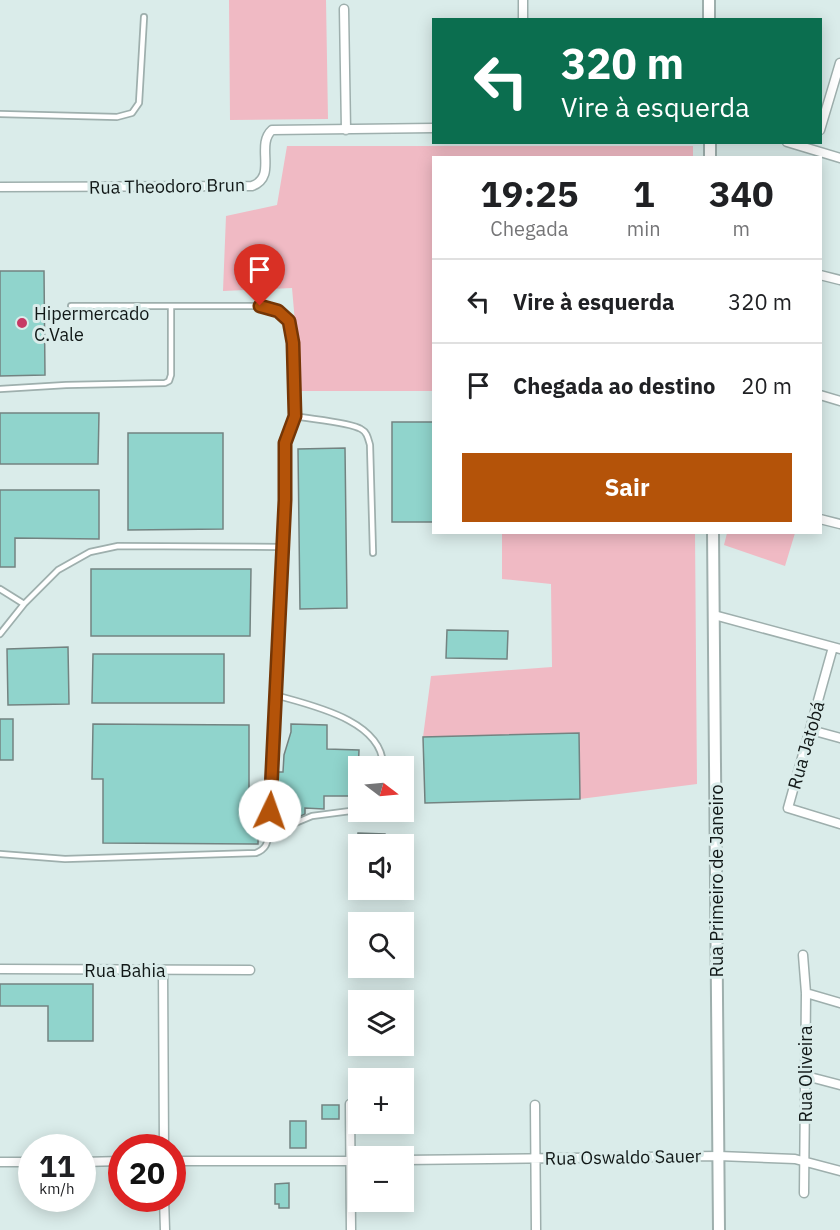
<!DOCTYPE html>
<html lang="pt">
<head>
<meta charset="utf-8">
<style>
  body { margin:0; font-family:"IBM Plex Sans",sans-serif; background:#f2f2f2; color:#202124; height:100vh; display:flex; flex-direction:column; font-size:22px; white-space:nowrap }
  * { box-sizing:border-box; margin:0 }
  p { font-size:20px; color:#757577 }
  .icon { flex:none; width:33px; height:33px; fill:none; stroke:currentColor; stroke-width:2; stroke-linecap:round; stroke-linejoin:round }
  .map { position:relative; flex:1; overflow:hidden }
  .sheet { position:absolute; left:432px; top:156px; width:390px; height:378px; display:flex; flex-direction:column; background:#fff; border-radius:0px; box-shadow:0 3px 15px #0003 }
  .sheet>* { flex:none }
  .hud { position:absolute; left:432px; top:18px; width:390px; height:126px; border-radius:0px; box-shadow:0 3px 15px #0003; background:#0b6e4f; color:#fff; overflow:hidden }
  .needle { width:39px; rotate:106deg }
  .buttons { position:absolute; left:348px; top:756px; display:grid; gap:12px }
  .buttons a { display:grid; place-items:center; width:66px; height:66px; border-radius:0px; background:#fff; box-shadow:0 3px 15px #0003; font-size:30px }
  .speed { position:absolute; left:18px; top:1134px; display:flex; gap:12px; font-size:30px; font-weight:700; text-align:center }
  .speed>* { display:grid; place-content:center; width:78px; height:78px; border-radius:50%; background:#fff; box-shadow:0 3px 15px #0003; line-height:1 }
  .speed small { font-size:15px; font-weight:400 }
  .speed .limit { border:9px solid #d22; background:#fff; color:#111 }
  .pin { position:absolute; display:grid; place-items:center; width:51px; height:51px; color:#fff; margin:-62px -26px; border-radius:50% 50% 50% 0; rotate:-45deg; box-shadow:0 0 6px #0007 }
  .pin .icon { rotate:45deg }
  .me { position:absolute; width:66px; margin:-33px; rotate:3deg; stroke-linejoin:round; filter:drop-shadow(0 0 4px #0008) }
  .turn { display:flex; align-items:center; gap:21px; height:126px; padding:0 30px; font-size:27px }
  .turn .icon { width:78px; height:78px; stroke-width:2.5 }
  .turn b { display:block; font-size:42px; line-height:51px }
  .eta { display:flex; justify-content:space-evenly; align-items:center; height:102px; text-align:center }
  .eta b { font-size:36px; font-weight:700; line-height:42px }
  .primary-button { display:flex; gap:12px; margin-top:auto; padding:12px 30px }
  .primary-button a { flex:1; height:69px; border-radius:0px; background:#b45309; color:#fff; font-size:24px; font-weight:700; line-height:69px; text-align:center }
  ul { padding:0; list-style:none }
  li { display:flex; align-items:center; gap:18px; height:84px; padding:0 30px; border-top:2px solid #e0e0e0 }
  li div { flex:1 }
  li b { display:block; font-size:22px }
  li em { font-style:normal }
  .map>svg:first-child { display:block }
</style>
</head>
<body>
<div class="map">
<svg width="840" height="1230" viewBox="0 0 840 1230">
  <rect width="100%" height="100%" fill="#daecea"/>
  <path fill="#f0bac4" d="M229,0H326L328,119L230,120Z
    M287,146H693V157L434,158L433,391H301L292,288L223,291L226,216L277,205Z
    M502,533H695L697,784L580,799L578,733L423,737L431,676L552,667L551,584L502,579Z
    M727,533L728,532L795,533L785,566L724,545Z"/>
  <path fill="#90d4cc" stroke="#738381" stroke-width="1.5" d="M0,271H44L45,375L0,376Z
    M0,413H99L98,464H0Z
    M392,422H434V522H392Z
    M128,433H223V529L128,530Z
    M345,448L347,608L300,609L298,449Z
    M0,490H99V539L15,538V567H0Z
    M91,569H251L250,636H91Z
    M447,630L508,631L507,659L446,658Z
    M68,647L69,704L8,705L7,649Z
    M93,654H224V703H92Z
    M0,719H13V760H0Z
    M93,724L249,725V794H259L258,844L103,843V779H92Z
    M291,724L327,725V749L359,750L358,776H357L358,796H324V809L305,808V814L297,818L285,817L286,806H277L278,772H283L284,755L291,732Z
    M579,733L580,799L425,803L423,737Z
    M358,833L385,834V844H357Z
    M0,984H93V1041H48V1006H0Z
    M322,1105H339V1119H322Z
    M290,1121H306V1148H290Z
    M289,1183V1208H279V1204H275V1184Z"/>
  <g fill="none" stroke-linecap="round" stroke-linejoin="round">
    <g stroke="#9eafad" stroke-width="8">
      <path id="service" d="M0,114L117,117L132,113L139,103L144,17
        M0,389L66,385L165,383L169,381L171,375V307
        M295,416C309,419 350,422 361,429C367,432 368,438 370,445L373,553
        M0,589L24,604
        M0,634L24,604L58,570L90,552L118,546L282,547
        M275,695C310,705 383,720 383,766
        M269,834L312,816L358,810
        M0,854L65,859L256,853C266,849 267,844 269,834L284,500L285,443L295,416L293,343L289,321L278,311L260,306H71"/>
    </g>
    <g stroke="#9eafad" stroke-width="11">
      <path id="minor" d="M523,0V20
        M344,9L346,130
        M820,130L840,63
        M787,142L840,158
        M0,187L252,186C278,177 255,145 272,130L434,128
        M820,275L840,280
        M820,395L840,401
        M820,519L840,524
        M714,615L840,649
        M833,647L788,808L840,824
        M811,730L840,738
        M803,955L806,993L804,1193
        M0,969L250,970
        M163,970L164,1148
        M806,993L840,1003
        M806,1076L840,1085
        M350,1104L351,1230
        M535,1105L536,1230
        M404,1160L719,1156L795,1159L840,1171
        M172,1161H358
        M0,1162H32
        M82,1162L122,1161
        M164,1198L165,1230"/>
    </g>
    <g stroke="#9eafad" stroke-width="14">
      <path id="tertiary" d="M709,0V20
        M710,142V158
        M713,532L719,1230"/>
    </g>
    <use href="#service" stroke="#fff" stroke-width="4.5"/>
    <use href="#minor" stroke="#fff" stroke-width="8"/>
    <use href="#tertiary" stroke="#fff" stroke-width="10"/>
  </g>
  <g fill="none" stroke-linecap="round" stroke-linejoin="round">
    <g stroke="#753606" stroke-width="15">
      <path id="route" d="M260,306L278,311L289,321L293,343L295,416L285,443V500L270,811"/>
    </g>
    <use href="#route" stroke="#b45309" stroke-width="10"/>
  </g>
  <circle fill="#c73965" stroke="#daecea" stroke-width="2" cx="22" cy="323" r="6"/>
  <g text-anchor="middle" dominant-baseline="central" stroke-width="6" stroke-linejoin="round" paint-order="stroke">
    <g font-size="18" fill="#111817" stroke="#daecea">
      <text transform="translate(167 186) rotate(-1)">Rua Theodoro Brun</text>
      <text transform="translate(806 745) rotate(-74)">Rua Jatobá</text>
      <text transform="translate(716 881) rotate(-90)">Rua Primeiro de Janeiro</text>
      <text x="125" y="970">Rua Bahia</text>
      <text transform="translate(805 1074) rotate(-90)">Rua Oliveira</text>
      <text transform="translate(623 1157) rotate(-1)">Rua Oswaldo Sauer</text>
    </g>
    <g font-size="18" fill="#111817" stroke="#daecea" text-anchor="start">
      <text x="34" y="313">Hipermercado<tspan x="34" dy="21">C.Vale</tspan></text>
    </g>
  </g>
</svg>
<div class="buttons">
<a><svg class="needle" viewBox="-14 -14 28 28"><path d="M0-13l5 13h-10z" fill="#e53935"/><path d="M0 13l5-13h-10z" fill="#757577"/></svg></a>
<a><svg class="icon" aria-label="sound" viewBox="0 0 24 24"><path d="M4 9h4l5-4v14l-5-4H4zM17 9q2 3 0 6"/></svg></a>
<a><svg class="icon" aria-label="search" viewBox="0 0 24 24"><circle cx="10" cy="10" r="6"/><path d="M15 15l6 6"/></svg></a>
<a><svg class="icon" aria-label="layers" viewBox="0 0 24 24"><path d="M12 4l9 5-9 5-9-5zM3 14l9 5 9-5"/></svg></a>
<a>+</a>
<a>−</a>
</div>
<div class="speed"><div>11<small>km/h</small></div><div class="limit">20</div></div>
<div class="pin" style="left:260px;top:306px;background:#d93025"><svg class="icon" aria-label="arrive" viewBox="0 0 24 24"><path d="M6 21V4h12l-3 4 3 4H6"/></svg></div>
<svg class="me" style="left:270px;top:811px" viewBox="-20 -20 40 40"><circle r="19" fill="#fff"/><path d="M0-13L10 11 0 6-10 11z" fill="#b45309"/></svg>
<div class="hud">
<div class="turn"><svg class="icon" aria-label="left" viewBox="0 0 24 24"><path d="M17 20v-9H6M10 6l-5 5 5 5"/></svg><div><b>320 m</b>Vire à esquerda</div></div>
</div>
<section class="sheet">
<div class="eta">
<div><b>19:25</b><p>Chegada</p></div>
<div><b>1</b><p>min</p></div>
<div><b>340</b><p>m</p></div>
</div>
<ul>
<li><svg class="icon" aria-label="left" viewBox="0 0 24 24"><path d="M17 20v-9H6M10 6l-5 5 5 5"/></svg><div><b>Vire à esquerda</b></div><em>320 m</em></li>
<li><svg class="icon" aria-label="arrive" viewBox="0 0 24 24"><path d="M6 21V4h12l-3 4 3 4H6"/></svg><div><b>Chegada ao destino</b></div><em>20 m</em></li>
</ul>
<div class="primary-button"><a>Sair</a></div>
</section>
</div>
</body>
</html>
